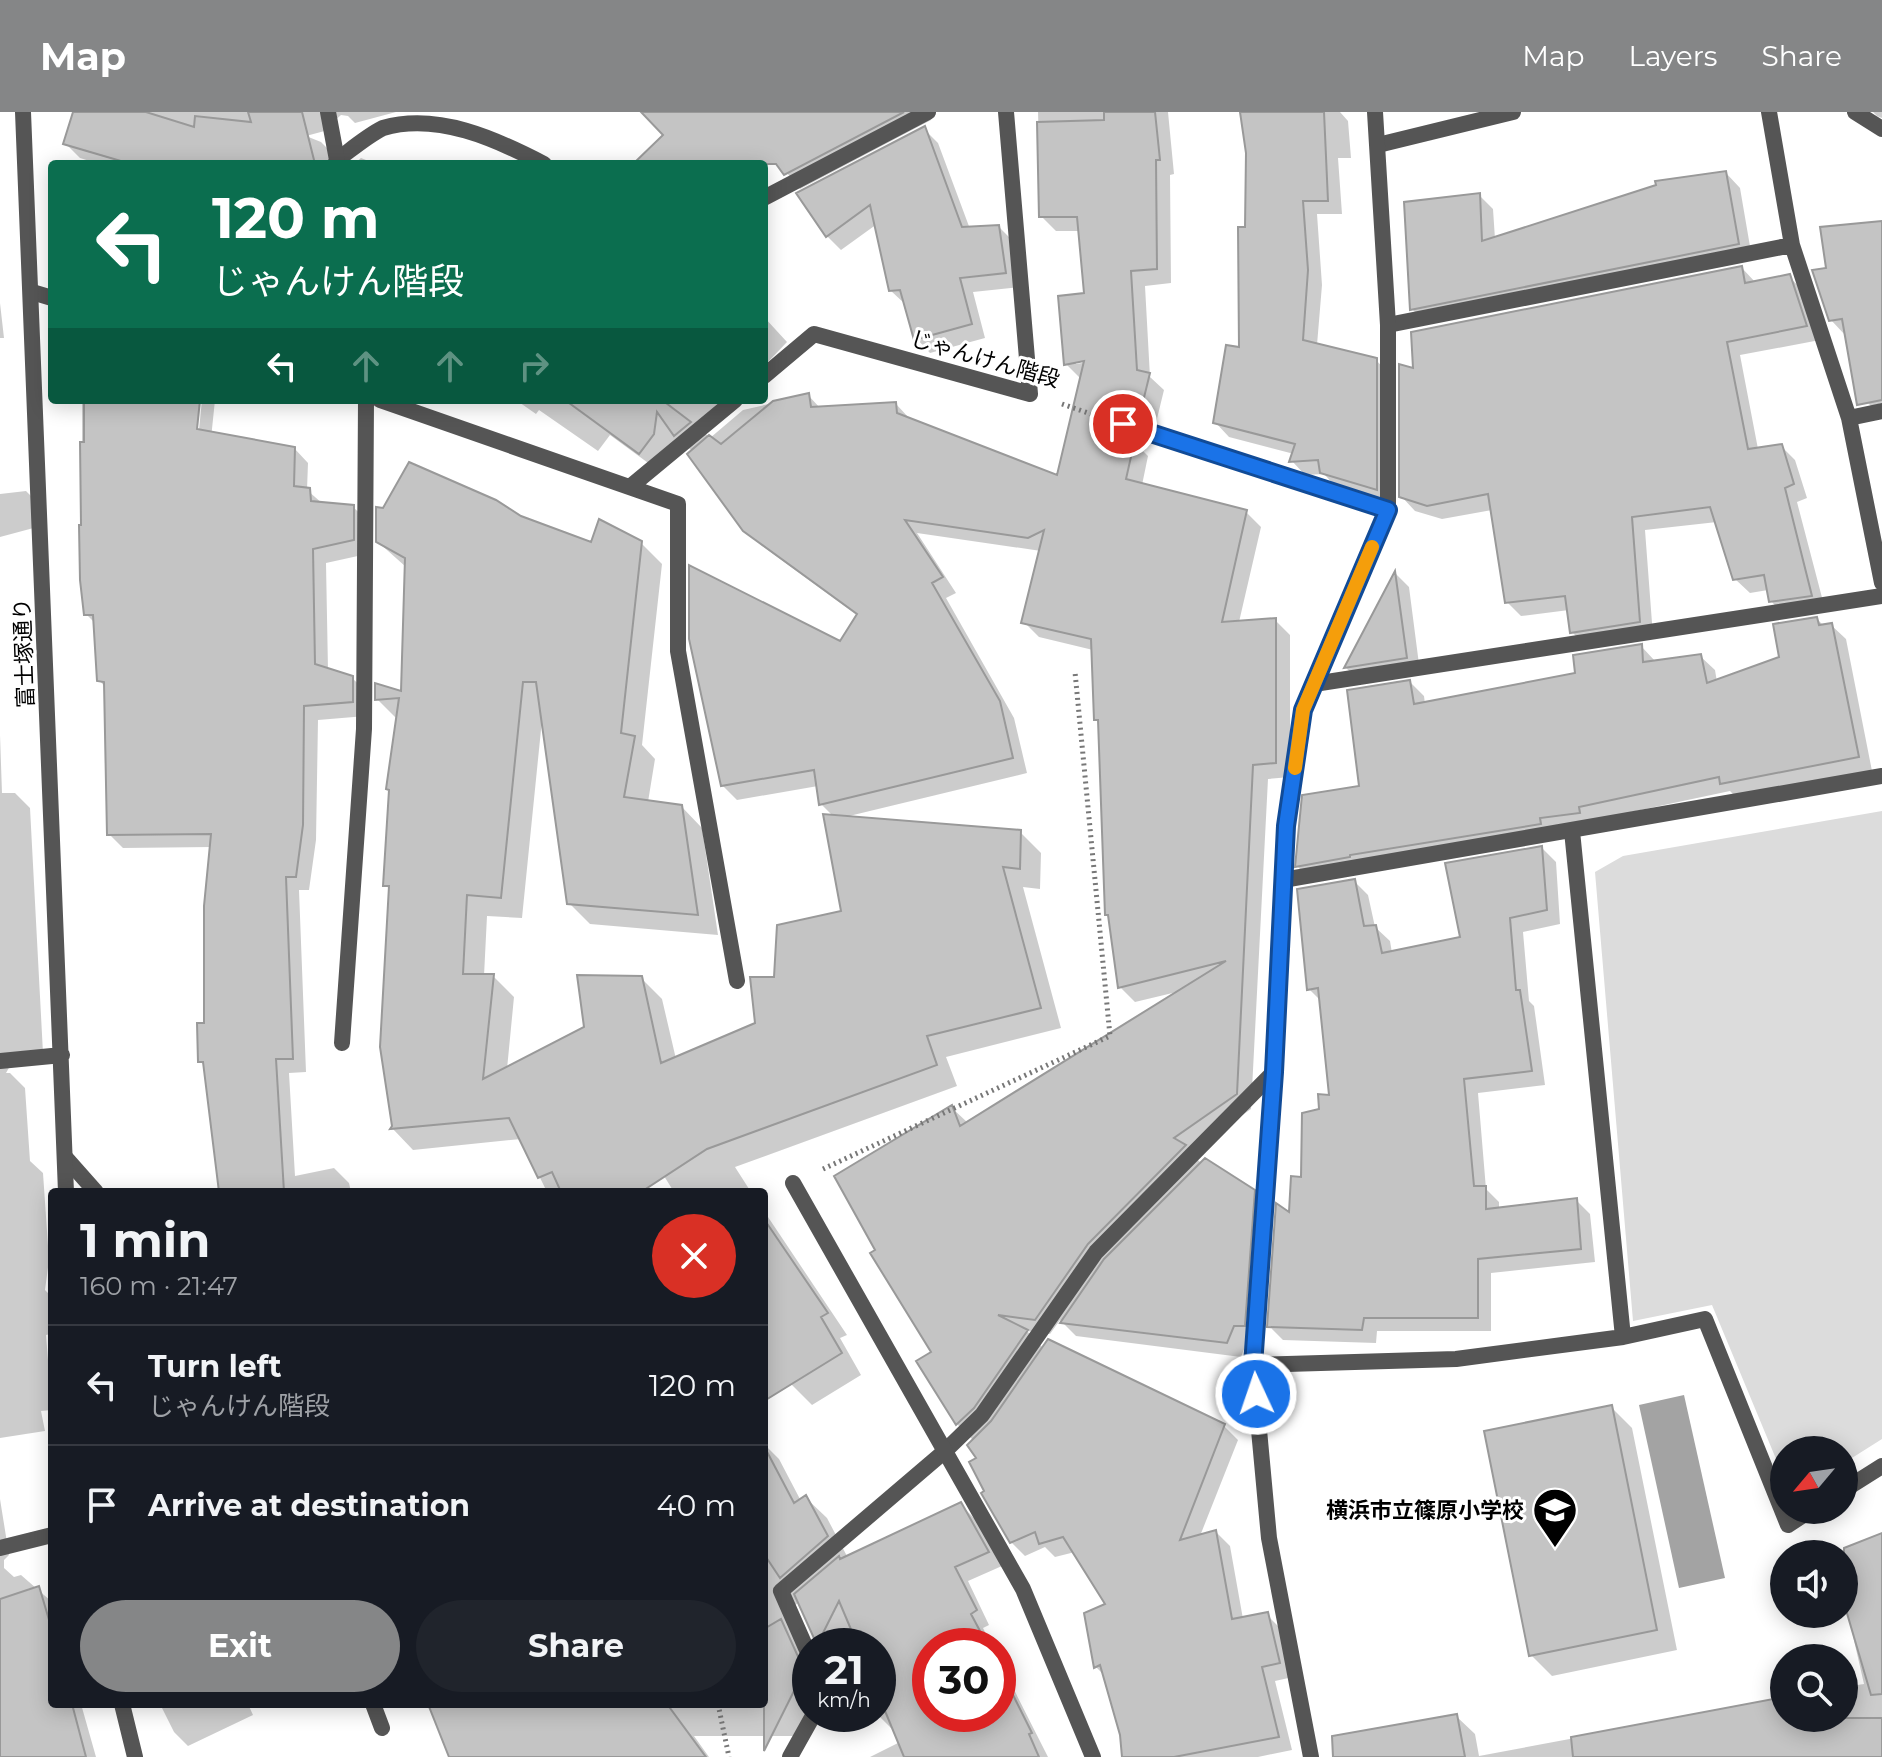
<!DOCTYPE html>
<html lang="en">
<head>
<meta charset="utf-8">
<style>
  body { margin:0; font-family:Montserrat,"Noto Sans JP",sans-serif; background:#20242c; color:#f1f3f6; height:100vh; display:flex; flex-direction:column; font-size:30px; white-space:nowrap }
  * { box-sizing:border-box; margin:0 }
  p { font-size:26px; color:#9ea1a6 }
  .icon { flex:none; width:44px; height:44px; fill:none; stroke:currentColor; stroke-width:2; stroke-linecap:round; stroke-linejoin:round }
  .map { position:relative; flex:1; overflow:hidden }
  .sheet { position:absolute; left:48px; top:1076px; width:720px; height:520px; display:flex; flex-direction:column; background:#171b24; border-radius:8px; box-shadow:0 4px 20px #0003 }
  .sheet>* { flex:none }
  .hud { position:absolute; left:48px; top:48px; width:720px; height:244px; border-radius:8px; box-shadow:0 4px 20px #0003; background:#0b6e4f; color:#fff; overflow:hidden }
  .needle { width:52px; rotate:241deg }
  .tools { position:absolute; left:1770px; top:1324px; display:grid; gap:16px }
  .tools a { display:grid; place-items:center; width:88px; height:88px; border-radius:50%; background:#171b24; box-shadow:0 4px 20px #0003; font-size:40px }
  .speed { position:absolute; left:792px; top:1516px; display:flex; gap:16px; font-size:40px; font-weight:700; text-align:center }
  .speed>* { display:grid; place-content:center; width:104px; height:104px; border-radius:50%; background:#171b24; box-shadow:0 4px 20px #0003; line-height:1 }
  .speed small { font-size:20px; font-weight:400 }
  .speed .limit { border:12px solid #d22; background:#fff; color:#111 }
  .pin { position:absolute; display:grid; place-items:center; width:68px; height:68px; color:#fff; margin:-34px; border:4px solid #fff; border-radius:50%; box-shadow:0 2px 8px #0007 }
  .me { position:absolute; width:88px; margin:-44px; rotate:357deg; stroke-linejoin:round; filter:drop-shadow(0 0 6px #0008) }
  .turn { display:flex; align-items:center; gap:28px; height:168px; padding:0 32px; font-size:36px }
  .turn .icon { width:104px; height:104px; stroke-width:2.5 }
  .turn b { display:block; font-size:56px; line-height:68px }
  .lanes { display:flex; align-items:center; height:76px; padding:0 32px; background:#0003; justify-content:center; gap:40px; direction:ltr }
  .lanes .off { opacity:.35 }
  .round { display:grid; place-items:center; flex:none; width:84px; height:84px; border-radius:42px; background:#20242c }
  .overview { display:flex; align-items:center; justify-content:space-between; height:136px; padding:0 32px }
  h1 { font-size:48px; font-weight:700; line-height:60px }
  .primary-button { display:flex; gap:16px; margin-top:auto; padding:16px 32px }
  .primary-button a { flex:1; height:92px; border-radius:48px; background:#858687; color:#fff; font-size:32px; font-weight:700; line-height:92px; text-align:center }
  .primary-button a+a { background:#20242c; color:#f1f3f6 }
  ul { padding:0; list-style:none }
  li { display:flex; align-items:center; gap:24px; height:120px; padding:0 32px; border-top:2px solid #363941 }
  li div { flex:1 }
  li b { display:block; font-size:30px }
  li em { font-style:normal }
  header { display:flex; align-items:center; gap:48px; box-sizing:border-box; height:112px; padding:0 40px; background:#858687; color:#fff }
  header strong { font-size:38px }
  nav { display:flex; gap:44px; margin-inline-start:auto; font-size:28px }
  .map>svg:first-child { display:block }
</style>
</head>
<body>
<header>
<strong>Map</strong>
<nav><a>Map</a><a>Layers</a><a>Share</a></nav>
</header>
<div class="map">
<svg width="1882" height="1645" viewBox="0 0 1882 1645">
  <rect width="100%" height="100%" fill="#fff"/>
  <path fill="#dcdcdc" d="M1882,699V1327L1844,1351V1338H1784V1366L1712,1193L1633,1209L1595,760L1623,744Z"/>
  <path fill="#a3a3a3" d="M1684,1283L1725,1466L1679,1476L1639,1293Z"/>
  <path fill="#0003" fill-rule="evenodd" d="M75,0H396L355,11L348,4L341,3L332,11V17L306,24L321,30L336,45L337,52H99L80,46L66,32Z
    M644,0H933L929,3L931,8L800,77L774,45L764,57V52H692Z
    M1038,0H1168L1174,62L1170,63L1171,171L1145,174L1150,265L1164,278L1154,319L1137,315L1125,326L1133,329L1148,344L1142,373L1246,400L1261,415L1239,510L1275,508L1290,523V665L1268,667L1251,997L1190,1040L1202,1052L1253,1079L1268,1094L1248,1227L1241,1245L1076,1224L1060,1208L1050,1222L1027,1219L1044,1237L1224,1314L1238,1328L1200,1424L1216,1420L1230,1434L1243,1507L1267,1503L1281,1517L1293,1565L1275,1569L1292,1638L1258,1645H1124L1122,1623L1105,1564L1096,1555L1108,1493L1075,1440L1055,1445L1045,1435L1025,1444L1011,1430L986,1380L974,1329L957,1312L919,1250L933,1241L878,1139L952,996L968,1011L1181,879L1135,890L1120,875L1110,806L1107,803L1100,612L1096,607L1093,538L1039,525L1024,510L1041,439L917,421L956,481L946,486L1014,606L1027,661L845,705L1020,720L1041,741L1040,777L1023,775L1061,916L946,945L957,974L735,1055L751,1080H674L619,992L639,1080H547L521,1027L413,1038L392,1016L394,1015L391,778L385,773L398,608L377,587L403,581L406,455L378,430L520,406L592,433L641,431L662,452L642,633L655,647L648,690L681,694L702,716L718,823L590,812L569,791L542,608L522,806L487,804L484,864H493L514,885L507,957L586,916L641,866L662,887L676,947L757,912L776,867L844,801L834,705L821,692L818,674L737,688L722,673L841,532L858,504L761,433L745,417L693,340L678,325L655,356L610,323L598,339L539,298L536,302L516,288H732L703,319L710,326L743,298L808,283L821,297L896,292L910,307L1058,366L1082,268L1066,252L1087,182L1080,119H1056L1041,104ZM1076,248L1094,249L1076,252Z
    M1242,0H1340L1348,9L1351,46H1338L1342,102H1317L1322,173L1317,233L1376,248L1390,263V391L1336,375L1324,362L1305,363L1292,349L1294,342L1229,325L1215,310L1241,237L1247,117L1248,41Z
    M1873,0H1882V6L1877,4Z
    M924,17L938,31L970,117L999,115L1013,129L1020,175L973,180L985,226L930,241L916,226L905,192L890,178L877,112L841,138L827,124Z
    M361,46L376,52H354Z
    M1726,61L1740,76L1752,146L1426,211L1412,197L1479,83L1493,97L1495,127Z
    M1882,115V291L1871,294L1857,280L1845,223L1831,208L1829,158Z
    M1742,156L1756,171L1789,165L1804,179L1820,228L1740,243L1758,337L1781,334L1795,348L1807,386L1797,390L1825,497L1785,504L1771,489L1768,478L1750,481L1735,467L1717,410L1645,418L1653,524L1586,534L1572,520L1569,498L1521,504L1507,490L1492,398L1442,407L1415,399L1401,384L1415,258Z
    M0,191L4,226H0Z
    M764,205L787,230L764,254Z
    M78,288H198L180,505L202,288H215L198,452L294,336L308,351L307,378L323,392L353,395L368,409L367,442L326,451L328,558L352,566L367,580L366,604L318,608L316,728L309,778H299L306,960L289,961L295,1064L334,1056L349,1071L351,1080H219L206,955L200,949L206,913L212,735L123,736L109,722L106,576L99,568L95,511L86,502L82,468V292Z
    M26,379L40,393L41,414L0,425V382Z
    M1396,462L1409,475L1420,560L1360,569L1346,556Z
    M1817,507L1824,514L1831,513L1846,527L1872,659L1736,685L1730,679L1311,768L1297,754L1361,676L1410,570L1424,584L1425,592L1577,562L1641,534L1655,549L1700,544L1715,558L1717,570L1781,546Z
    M0,623L2,681H15L30,696L43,941L10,954L6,961H10L25,976L30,1049L43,1061L49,1148L45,1178L51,1184V1222L46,1223L52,1298L41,1299L45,1319L0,1326Z
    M1542,736L1556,750L1560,812L1523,820L1529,889L1534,894L1545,973L1478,981L1486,1077L1499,1090V1097L1576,1088L1590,1102L1595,1150L1491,1161V1219H1377L1376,1231L1283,1228L1269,1214L1291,1103L1332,985L1321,889L1309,877L1354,769L1368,783L1375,815L1390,829L1392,841L1462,827Z
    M764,1099L847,1223L840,1226L861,1263L812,1293L791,1272L764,1229Z
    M1611,1295L1632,1316L1677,1538L1552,1564L1531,1543Z
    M764,1332L779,1347L801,1389L806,1386L827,1406L848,1446L961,1393L975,1407L1002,1454L968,1469L989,1513L983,1516L992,1534H930V1602H998V1546L1048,1645H870L928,1616H891L877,1602L878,1534H842L840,1530L837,1534H820L800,1489L791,1497L810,1549V1602L803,1624H694L709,1645H451L431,1592H764Z
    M0,1387L9,1443L4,1448V1456L14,1465L21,1463L52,1490V1592H81L96,1645H0Z
    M1882,1424V1645H1406L1456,1604L1475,1622L1479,1644L1784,1587V1606H1844V1575L1864,1572L1844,1485V1442H1835Z
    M160,1592H248L253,1603L188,1634L174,1620Z"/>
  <path fill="#c4c4c4" stroke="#999" stroke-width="2" d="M73,0H146L194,15L195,4L251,10L248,0H302L315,52H131L63,32Z
    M641,0H904L784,63L776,52H633L663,23Z
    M1104,0H1155L1160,48H1156L1157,157L1131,159L1137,258L1150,261L1139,306L1121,301L1112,309L1115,320L1135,327L1126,367L1247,398L1222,510L1276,506V651L1253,653L1237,982L1174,1026L1186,1033L1088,1132L1035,1208L998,1203L1028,1218L974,1296L956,1313L916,1249L931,1240L870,1141L875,1138L834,1064L952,993L960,1014L1226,849L1118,876L1108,803H1105L1098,608H1094L1091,527L1021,511L1044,418L1028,426L905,408L943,465L932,471L1000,589L1013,646L819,693L814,658L721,674L689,527V453L840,529L857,502L743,419L687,342L709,323L721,332L773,289L809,281L811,295L896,290L897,301L1057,363L1084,249L1064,253L1058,184L1084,181L1077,105H1039L1037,10L1104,8Z
    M1240,0H1324L1328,89H1303L1308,158L1303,228L1377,246V378L1320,361L1318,348L1289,350L1295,332L1213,311L1226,233L1239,235L1238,115H1245L1246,41Z
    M925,14L962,115L999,113L1006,161L960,166L972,212L914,228L900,178L889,179L870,93L826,125L796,81Z
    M1726,59L1739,132L1410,198L1404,90L1480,81L1482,129L1656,73L1655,69Z
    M1882,109V288L1857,293L1842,207L1829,209L1812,158L1826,156L1820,115Z
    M1742,154L1745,171L1790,162L1807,214L1727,230L1748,337L1782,332L1794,372L1785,376L1812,484L1769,490L1764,463L1733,468L1710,395L1632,405L1640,510L1570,521L1565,484L1505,491L1488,382L1427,394L1399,385V252L1413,256L1411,220Z
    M84,288H200L197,317L295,335L294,374L310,376L311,389L354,393V428L313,437L315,552L353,564V590L304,594L303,713L296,765H286L293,947H276L284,1080H219L203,950H198L197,911H204V794L211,722L107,723L104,570L97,569L93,503H84L80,468L79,413H81L80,330H84Z
    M565,288H662L691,310L674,324L657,300L654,322L639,342Z
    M409,350L496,388L521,404L591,430L599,407L642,429L621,621L635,624L624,685L682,693L698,803L567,792L536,570H523L501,786L467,783L463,862H494L483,967L584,915L577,863L642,864L661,951L755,911L750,865H774L777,813L841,799L823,702L1021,718L1020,757L1003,755L1041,896L927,924L937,953L707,1037L641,1080H561L552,1060L538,1066L509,1006L390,1017L392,1014L380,935L389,774H383L389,678L386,677L399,586L375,588V571L401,579L405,446L376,430V395L383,396Z
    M1395,459L1407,546L1344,556Z
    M1817,505L1819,513L1832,511L1859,645L1720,672L1719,665L1579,695L1580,701L1540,706L1541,712L1350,743V745L1295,755L1302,683L1359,674L1347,578L1410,568L1414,592L1575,561L1573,543L1642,532L1643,550L1701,542L1707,571L1779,545L1773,512Z
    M1542,734L1547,798L1510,806L1516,878H1520L1532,959L1464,967L1474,1074H1486V1097L1577,1086L1581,1137L1478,1147V1206H1364L1362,1218L1267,1215L1276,1091L1289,1100L1291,1064L1301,1065L1302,1001L1319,997L1318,982L1329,983L1318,876L1307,878L1297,777L1355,767L1364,814L1376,813L1382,841L1460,825L1445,751Z
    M1205,1046L1255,1078L1245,1214H1234L1227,1231L1060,1211L1104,1147Z
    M764,1107L828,1201L821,1205L842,1241L764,1289Z
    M1048,1227L1225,1312L1180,1428L1216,1418L1232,1507L1268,1500L1280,1551L1262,1555L1279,1625L1174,1645H1122L1120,1623L1100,1553L1094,1556L1084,1501L1105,1492L1063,1425L1039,1432L1035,1420L1010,1431L981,1381L984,1379L969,1350L976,1346L967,1333L991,1309Z
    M1612,1293L1657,1518L1529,1544L1484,1319Z
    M764,1334L794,1391L806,1383L828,1424L780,1466L764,1442Z
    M961,1390L989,1440L955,1455L977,1498L971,1502L988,1534H930V1602H998V1553L1032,1621L1029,1622L1039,1645H904L878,1582V1534H858L839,1489L817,1533L794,1482L839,1444L840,1447Z
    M1882,1421V1582L1871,1583L1844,1491V1436Z
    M39,1474L52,1518V1592H72L86,1645H0V1487Z
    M781,1507L800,1549L806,1555L764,1639V1517Z
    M1784,1585V1606H1882V1645H1573L1571,1625Z
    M428,1592H667L706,1645H449Z
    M1457,1602L1465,1645H1333L1332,1624Z"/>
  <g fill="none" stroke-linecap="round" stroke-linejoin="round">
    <path stroke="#777" stroke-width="5" stroke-dasharray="2 4" stroke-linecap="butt" d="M1062,292L1094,303
      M823,1057L1110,924L1075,560
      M718,1592L729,1645"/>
    <path stroke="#555" stroke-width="16" d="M1769,0L1792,133L1849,306L1882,471
      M1855,0L1882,17
      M1378,33L1513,0
      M337,48C352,37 367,24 383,16C437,0 496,27 544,52
      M764,86L928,0
      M32,180L52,186
      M1388,213L1792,133
      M764,264L814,222L1030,282L1006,0
      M380,288L678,392V539L737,869
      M1849,306L1882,299
      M1123,312L1388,398
      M630,375L735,288
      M1314,572L1882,484
      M342,931L364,617L366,288
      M65,1045L96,1080
      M0,1436L52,1423
      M810,1545L781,1479L945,1339L982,1303L1096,1140L1274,960
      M373,1592L382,1616
      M790,1645L814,1602"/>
    <path stroke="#555" stroke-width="16" d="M23,0L66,1080
      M328,0L337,48L335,52
      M1572,719L1623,1225
      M1283,768L1882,664
      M0,949L62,943
      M793,1071L1023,1477L1093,1645
      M1253,1253L1456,1247L1623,1225L1705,1207L1788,1413L1811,1398
      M1844,1378L1882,1354
      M122,1592L135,1645
      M1311,1645L1269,1426L1253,1253L1274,960L1286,714L1303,598L1388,398V213L1375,0"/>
  </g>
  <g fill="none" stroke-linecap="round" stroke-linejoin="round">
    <g stroke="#114b97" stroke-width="20">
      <path id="route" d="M1123,312L1388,398L1303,598L1286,714L1274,960L1253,1253L1256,1282"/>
    </g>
    <use href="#route" stroke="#1a73e8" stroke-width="14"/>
    <path stroke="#f59e0b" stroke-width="14" d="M1295,656L1303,598L1372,435"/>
  </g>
  <defs>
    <g id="school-pin" transform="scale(2.3)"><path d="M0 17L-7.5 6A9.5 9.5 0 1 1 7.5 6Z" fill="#000" stroke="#fff"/><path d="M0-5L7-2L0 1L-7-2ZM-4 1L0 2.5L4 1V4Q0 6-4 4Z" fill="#fff"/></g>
  </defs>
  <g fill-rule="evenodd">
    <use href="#school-pin" x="1555" y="1398"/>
  </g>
  <g text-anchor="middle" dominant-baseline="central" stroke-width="6" stroke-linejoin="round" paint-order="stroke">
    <g font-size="22" fill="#000" stroke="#fff">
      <text transform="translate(985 247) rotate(16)">じゃんけん階段</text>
      <text transform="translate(24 541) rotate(-92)">富士塚通り</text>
    </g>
    <g font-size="22" font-weight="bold" fill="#000" stroke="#fff" text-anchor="end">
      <text x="1524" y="1398">横浜市立篠原小学校</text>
    </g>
  </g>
</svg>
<div class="tools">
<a><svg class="needle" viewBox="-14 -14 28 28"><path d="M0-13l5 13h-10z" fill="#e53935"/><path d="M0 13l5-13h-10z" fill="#9ea1a6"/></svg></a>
<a><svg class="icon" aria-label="sound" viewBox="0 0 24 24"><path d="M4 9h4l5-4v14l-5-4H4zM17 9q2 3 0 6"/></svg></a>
<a><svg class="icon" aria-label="search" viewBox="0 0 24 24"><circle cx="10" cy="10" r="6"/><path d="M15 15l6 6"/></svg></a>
</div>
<div class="speed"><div>21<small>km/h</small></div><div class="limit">30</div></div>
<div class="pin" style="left:1123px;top:312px;background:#d93025"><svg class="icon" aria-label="arrive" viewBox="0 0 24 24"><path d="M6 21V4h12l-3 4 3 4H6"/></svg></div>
<svg class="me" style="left:1256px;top:1282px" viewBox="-20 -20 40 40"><circle r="17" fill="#1a73e8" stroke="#fff" stroke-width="3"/><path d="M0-11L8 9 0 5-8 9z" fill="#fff"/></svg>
<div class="hud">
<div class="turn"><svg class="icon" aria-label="left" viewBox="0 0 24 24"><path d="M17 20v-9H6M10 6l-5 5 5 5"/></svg><div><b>120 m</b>じゃんけん階段</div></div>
<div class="lanes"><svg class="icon" aria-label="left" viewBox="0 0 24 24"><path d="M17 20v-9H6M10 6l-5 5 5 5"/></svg><svg class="icon off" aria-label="ahead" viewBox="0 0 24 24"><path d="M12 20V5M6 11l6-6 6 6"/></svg><svg class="icon off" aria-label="ahead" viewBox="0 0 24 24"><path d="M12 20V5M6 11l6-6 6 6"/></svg><svg class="icon off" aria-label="right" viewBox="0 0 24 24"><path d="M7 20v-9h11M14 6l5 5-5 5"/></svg></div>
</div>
<section class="sheet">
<div class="overview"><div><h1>1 min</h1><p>160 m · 21:47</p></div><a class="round" style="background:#d93025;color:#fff"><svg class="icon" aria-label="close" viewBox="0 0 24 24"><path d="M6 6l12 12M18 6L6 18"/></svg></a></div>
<ul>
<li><svg class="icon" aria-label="left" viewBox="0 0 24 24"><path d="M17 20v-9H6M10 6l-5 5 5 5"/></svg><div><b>Turn left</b><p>じゃんけん階段</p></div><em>120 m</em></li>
<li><svg class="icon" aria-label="arrive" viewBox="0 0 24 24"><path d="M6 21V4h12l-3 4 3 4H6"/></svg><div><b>Arrive at destination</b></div><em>40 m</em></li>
</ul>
<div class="primary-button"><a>Exit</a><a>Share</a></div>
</section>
</div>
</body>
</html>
